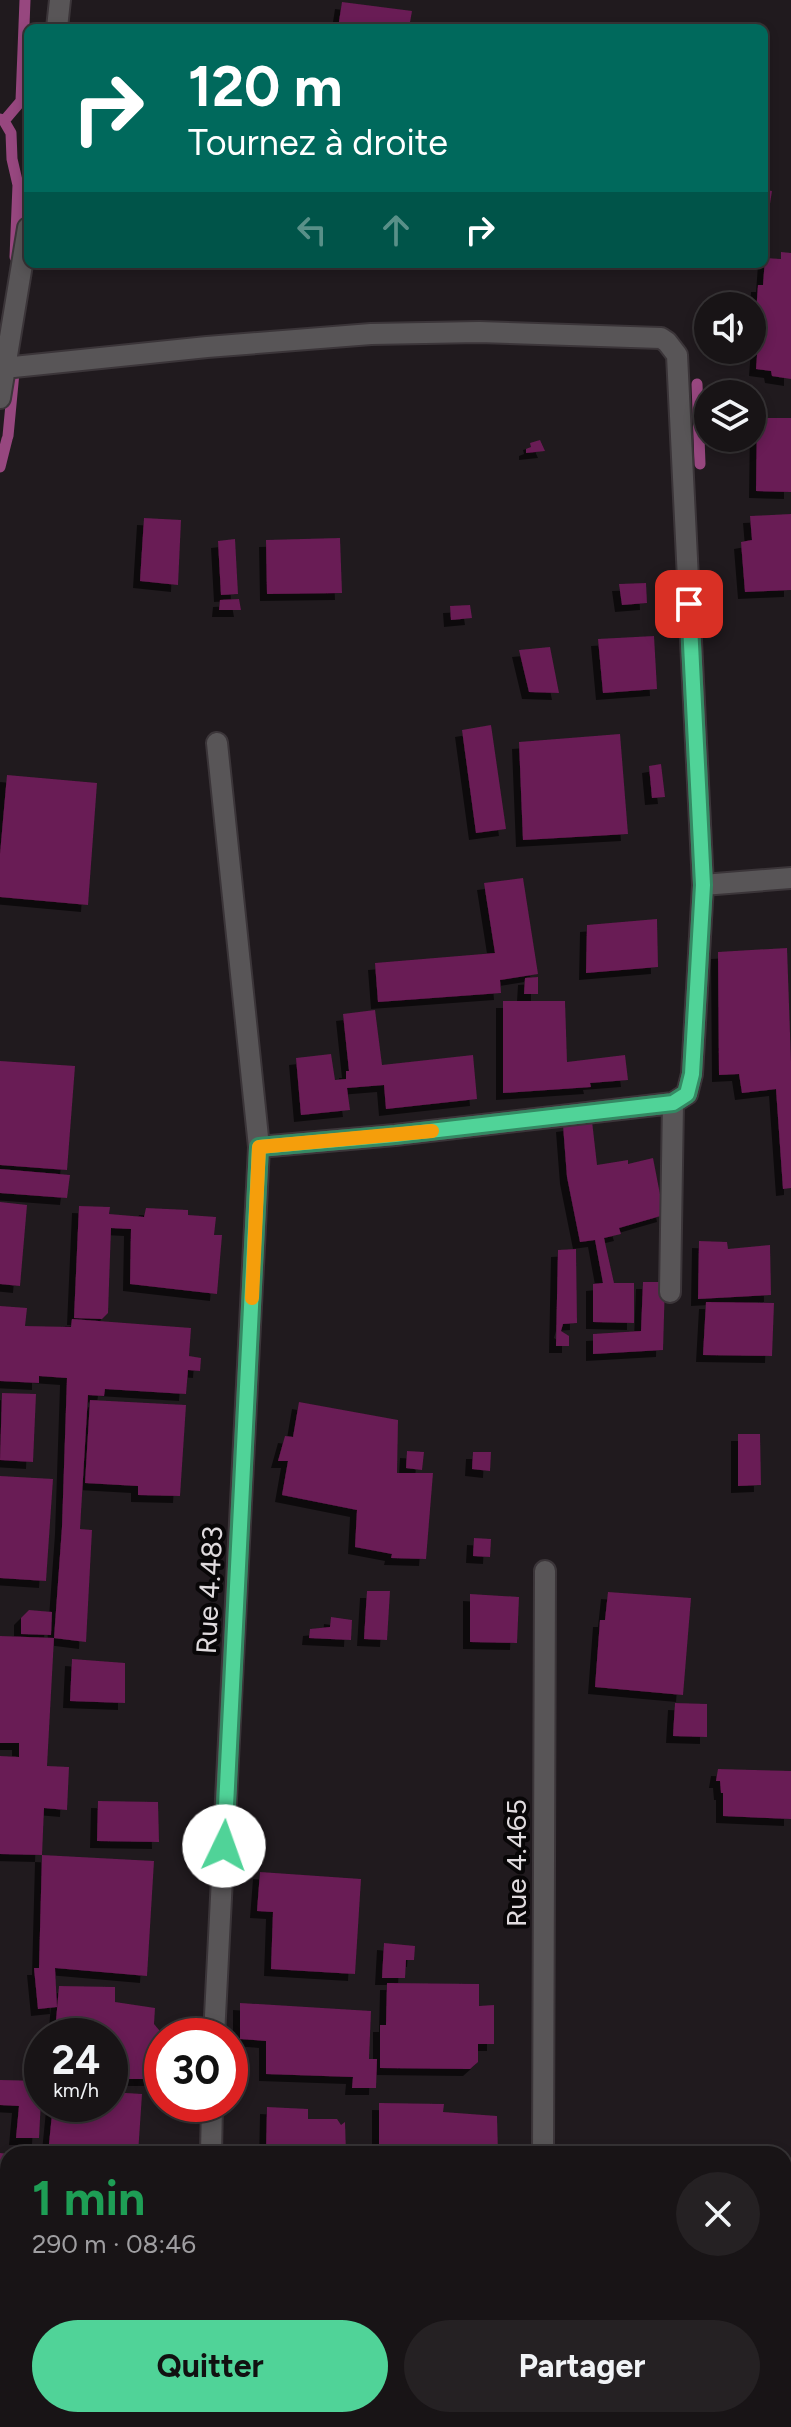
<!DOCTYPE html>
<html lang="fr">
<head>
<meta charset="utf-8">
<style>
  body { margin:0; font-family:Figtree,sans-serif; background:#252123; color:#f1f3f6; height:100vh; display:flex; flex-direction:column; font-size:30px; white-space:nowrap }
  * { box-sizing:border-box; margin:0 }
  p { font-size:26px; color:#9f9ea1 }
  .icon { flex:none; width:44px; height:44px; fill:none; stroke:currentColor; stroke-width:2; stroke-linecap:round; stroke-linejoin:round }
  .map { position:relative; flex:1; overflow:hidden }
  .details { position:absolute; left:0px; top:2146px; width:792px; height:282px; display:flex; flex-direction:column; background:#181416; border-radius:24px 24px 0 0; box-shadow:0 4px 12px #0003,0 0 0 2px #363335 }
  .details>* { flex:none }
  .guide { position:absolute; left:24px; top:24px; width:744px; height:244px; border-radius:12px; box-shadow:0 4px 12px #0003,0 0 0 2px #363335; background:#00695c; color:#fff; overflow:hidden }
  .fabs { position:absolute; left:694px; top:292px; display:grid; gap:16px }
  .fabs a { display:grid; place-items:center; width:72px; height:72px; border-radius:50%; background:#181416; box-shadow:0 4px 12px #0003,0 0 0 2px #363335; font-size:40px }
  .speed { position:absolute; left:24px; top:2018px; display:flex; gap:16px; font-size:40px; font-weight:700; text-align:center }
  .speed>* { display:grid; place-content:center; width:104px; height:104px; border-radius:50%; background:#181416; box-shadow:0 4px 12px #0003,0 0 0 2px #363335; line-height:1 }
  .speed small { font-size:20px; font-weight:400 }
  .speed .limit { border:12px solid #d22; background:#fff; color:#111 }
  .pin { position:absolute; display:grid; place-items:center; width:68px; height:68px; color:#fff; margin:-34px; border-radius:16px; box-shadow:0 4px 12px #0006 }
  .me { position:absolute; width:88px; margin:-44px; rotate:3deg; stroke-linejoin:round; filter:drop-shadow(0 0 6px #0008) }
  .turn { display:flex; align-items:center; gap:28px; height:168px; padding:0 32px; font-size:36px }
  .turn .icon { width:104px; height:104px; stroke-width:2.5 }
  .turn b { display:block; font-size:56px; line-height:68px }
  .lanes { display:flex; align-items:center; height:76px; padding:0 32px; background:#0003; justify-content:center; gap:40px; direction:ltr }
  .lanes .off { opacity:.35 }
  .round { display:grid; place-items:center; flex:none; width:84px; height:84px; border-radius:42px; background:#252123 }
  .headline { display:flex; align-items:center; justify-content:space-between; height:136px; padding:0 32px }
  h1 { font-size:48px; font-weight:700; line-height:60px; color:#1e9e55 }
  .primary-button { display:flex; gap:16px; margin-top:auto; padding:16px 32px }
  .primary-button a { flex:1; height:92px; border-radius:48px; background:#50d398; color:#111; font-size:32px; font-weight:700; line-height:92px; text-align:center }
  .primary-button a+a { background:#252123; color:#f1f3f6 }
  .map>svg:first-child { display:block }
</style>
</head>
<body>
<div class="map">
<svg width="791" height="2427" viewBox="0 0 791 2427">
  <defs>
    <filter id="shadow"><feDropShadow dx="-7" dy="7" stdDeviation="0" flood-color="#0009"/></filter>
  </defs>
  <rect width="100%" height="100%" fill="#201a1e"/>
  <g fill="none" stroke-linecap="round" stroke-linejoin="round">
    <path stroke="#97477f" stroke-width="11" d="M0,119L4,121L11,133L12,159L18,185L15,257
      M4,121L21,101L25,0
      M697,384L700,464
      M8,436L15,362
      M0,467L7,439"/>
  </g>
  <path fill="#691b54" filter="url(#shadow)" d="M342,2L412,11L409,28H338Z
    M764,190L772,191L766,229H764Z
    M781,252L791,253V379L772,376L771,371L756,369L758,342L754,341L758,285H763L765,258L781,259Z
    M757,418H791V492L756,491Z
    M540,440L545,451L526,453V449L531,447L530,443Z
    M791,514V590L745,592L741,542L752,540L750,516Z
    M144,518L181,520L178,585L140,581Z
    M340,538L342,593L267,594L266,540Z
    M235,539L238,594L221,595L218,541Z
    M646,583L647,603L622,605L619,584Z
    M239,599L241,610H219L220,600Z
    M470,605L472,618L451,620L450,606Z
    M654,636L657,689L603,693L598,639Z
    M550,647L559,693L529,692L519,650Z
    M491,725L506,829L476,833L462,730Z
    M620,734L628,834L523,840L519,742Z
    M661,764L665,797L652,798L649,766Z
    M7,775L97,783L88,905L0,897V854Z
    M523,878L538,974L500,980L501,993L378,1002L375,963L495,953L484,883Z
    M657,919L658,967L586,973L587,925Z
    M787,948L791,1062V1188L783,1189L776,1089L742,1093L739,1074L719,1075L718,952Z
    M538,977V994H524L525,978Z
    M503,1001H565L567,1062L625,1055L628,1080L590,1083L591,1087L503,1093Z
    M375,1010L382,1065L473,1055L477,1099L386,1109L384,1085L347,1088L350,1110L301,1115L296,1058L331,1054L335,1080L346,1079V1071H349L343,1014Z
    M0,1061L75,1066L67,1170L0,1165Z
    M592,1121L597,1165L628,1160V1164L653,1158L664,1215L619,1228L621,1234L604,1238L614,1283H634V1323L593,1322V1284L603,1283L595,1240L580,1242L567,1177L563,1125Z
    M0,1169L70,1175L67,1198L0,1193Z
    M0,1202L27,1205L20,1286L0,1284Z
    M79,1206L110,1207L109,1214L144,1217L146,1208L188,1210V1215L216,1217L214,1235H222L217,1294L130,1284L131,1229L111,1228L108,1313L102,1319L74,1318Z
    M699,1241L727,1242L728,1249L770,1245L771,1295L698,1299Z
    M576,1249L577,1323L563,1324L561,1331L569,1336V1346H556L558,1250Z
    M643,1282H665L663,1350L593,1354V1334L641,1331Z
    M706,1302L774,1303L772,1356L703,1355Z
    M0,1306L27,1308L25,1326L71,1327L72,1319L191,1328L189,1356L201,1358L200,1371L188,1370L186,1394L105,1389L104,1396L88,1395L80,1529L92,1530L86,1642L54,1638L62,1527L67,1378L39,1376V1383L0,1381Z
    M2,1393L36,1394L33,1462L0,1460Z
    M90,1400L186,1405L180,1496L138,1495V1486L85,1483Z
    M299,1402L398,1420L397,1473H433L426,1559L391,1558L392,1554L355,1547L357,1510L282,1495L288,1461H278L285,1436L293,1437Z
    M738,1434H760L761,1485L738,1486Z
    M407,1451L424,1452L422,1470L406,1468Z
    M473,1452H491L490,1471L472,1469Z
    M0,1476L53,1479L46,1581L0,1578Z
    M474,1538L491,1539L490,1557L473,1556Z
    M367,1591H390L387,1640L364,1639Z
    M608,1592L691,1598L683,1695L595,1687L600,1620H605Z
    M470,1594L519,1597L517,1643L470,1642Z
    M29,1610L52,1612L51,1635L21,1634V1618Z
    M331,1617L352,1620L351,1640L309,1638L310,1629L330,1627Z
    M0,1636L54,1638L47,1766L69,1767L67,1810L44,1808L42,1855L0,1854V1756L19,1757V1743H0Z
    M72,1659L125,1663V1703L70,1701Z
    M675,1703L707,1704V1737L673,1736Z
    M718,1769L791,1771V1819L723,1816V1793H721L720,1781H716Z
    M98,1801L158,1802L159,1842L97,1841Z
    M42,1855L154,1861L147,1976L55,1968L57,2007L38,2009L34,1968H39Z
    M260,1872L361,1879L355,1974L271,1969L273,1912L257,1911Z
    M384,1943L415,1946L414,1960H406L405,1978H382Z
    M387,1983L479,1984V2006L494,2005V2044H478V2062L470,2069L380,2068V2025H386Z
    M59,1986L115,1987V2002L155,2008L154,2024L159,2030L162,2047V2079H110V2036H49L50,2026L56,2021Z
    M240,2003L371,2011L369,2059H377L376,2088H352L353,2077L266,2074V2041L240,2039Z
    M0,2080L42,2081L39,2138H16L19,2106L0,2105Z
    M110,2092L142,2094L138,2154H48L53,2104H110Z
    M379,2103L444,2104L443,2112L497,2116L498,2154H379Z
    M267,2107L308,2109V2119H337L341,2125L345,2122L346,2154H266Z
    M0,2153L8,2154V2180L0,2179Z
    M784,2189L791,2190V2215L784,2214Z
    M0,2190H8V2303H0Z
    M0,2310H8V2417H0Z
    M784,2331L791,2332L789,2354H784Z
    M6,2420H34V2427H6Z
    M320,2420H371V2427H346L345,2423L320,2424Z
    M630,2420H747V2427H630Z
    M84,2421L160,2423V2427H84Z"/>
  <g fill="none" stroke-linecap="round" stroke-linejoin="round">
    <g stroke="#3b3539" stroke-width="24">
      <path id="street" d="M57,28L60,0
        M4,368L207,347L371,334L479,332L661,338L667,342L677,355L703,885L692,1074L687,1094L673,1103L395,1135L259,1147
        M0,398L28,228
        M703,885L791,878
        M670,1292L673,1103
        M214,2036L259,1147L217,743
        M211,2154L212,2104
        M543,2154L545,1571
        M207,2427V2420
        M542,2427V2420"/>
    </g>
    <use href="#street" stroke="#585557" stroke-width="20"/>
  </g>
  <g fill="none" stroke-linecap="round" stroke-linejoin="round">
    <g stroke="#348963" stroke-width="20">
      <path id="route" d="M224,1846L259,1147L395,1135L673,1103L687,1094L692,1074L703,885L689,604"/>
    </g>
    <use href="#route" stroke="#50d398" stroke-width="14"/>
    <path stroke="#f59e0b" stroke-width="14" d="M252,1298L259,1147L432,1131"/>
  </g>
  <g text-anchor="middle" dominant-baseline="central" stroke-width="8" stroke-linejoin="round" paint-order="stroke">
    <g font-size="28" fill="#e0dbde" stroke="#080607">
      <text transform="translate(209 1590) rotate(-87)">Rue 4.483</text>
      <text transform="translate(516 1863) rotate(-90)">Rue 4.465</text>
    </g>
  </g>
</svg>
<div class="fabs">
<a><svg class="icon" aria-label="sound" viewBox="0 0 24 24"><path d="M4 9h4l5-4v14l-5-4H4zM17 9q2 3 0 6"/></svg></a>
<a><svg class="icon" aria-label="layers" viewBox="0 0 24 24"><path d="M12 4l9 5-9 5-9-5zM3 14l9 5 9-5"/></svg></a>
</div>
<div class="speed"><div>24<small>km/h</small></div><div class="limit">30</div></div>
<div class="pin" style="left:689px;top:604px;background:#d93025"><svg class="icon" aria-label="arrive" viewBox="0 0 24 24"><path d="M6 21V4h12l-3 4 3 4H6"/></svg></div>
<svg class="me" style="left:224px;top:1846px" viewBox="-20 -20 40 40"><circle r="19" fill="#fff"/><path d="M0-13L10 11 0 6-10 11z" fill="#50d398"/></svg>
<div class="guide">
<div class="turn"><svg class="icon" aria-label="right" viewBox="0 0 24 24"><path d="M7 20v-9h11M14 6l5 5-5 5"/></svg><div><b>120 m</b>Tournez à droite</div></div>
<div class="lanes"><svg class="icon off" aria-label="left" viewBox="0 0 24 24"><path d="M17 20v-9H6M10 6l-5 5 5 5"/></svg><svg class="icon off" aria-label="ahead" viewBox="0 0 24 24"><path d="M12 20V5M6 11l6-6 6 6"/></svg><svg class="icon" aria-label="right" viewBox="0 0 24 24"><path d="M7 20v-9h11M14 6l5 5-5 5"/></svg></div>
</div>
<section class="details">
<div class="headline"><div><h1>1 min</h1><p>290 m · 08:46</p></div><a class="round"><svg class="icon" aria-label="close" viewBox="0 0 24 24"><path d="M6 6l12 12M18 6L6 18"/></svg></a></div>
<div class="primary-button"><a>Quitter</a><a>Partager</a></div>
</section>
</div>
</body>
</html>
